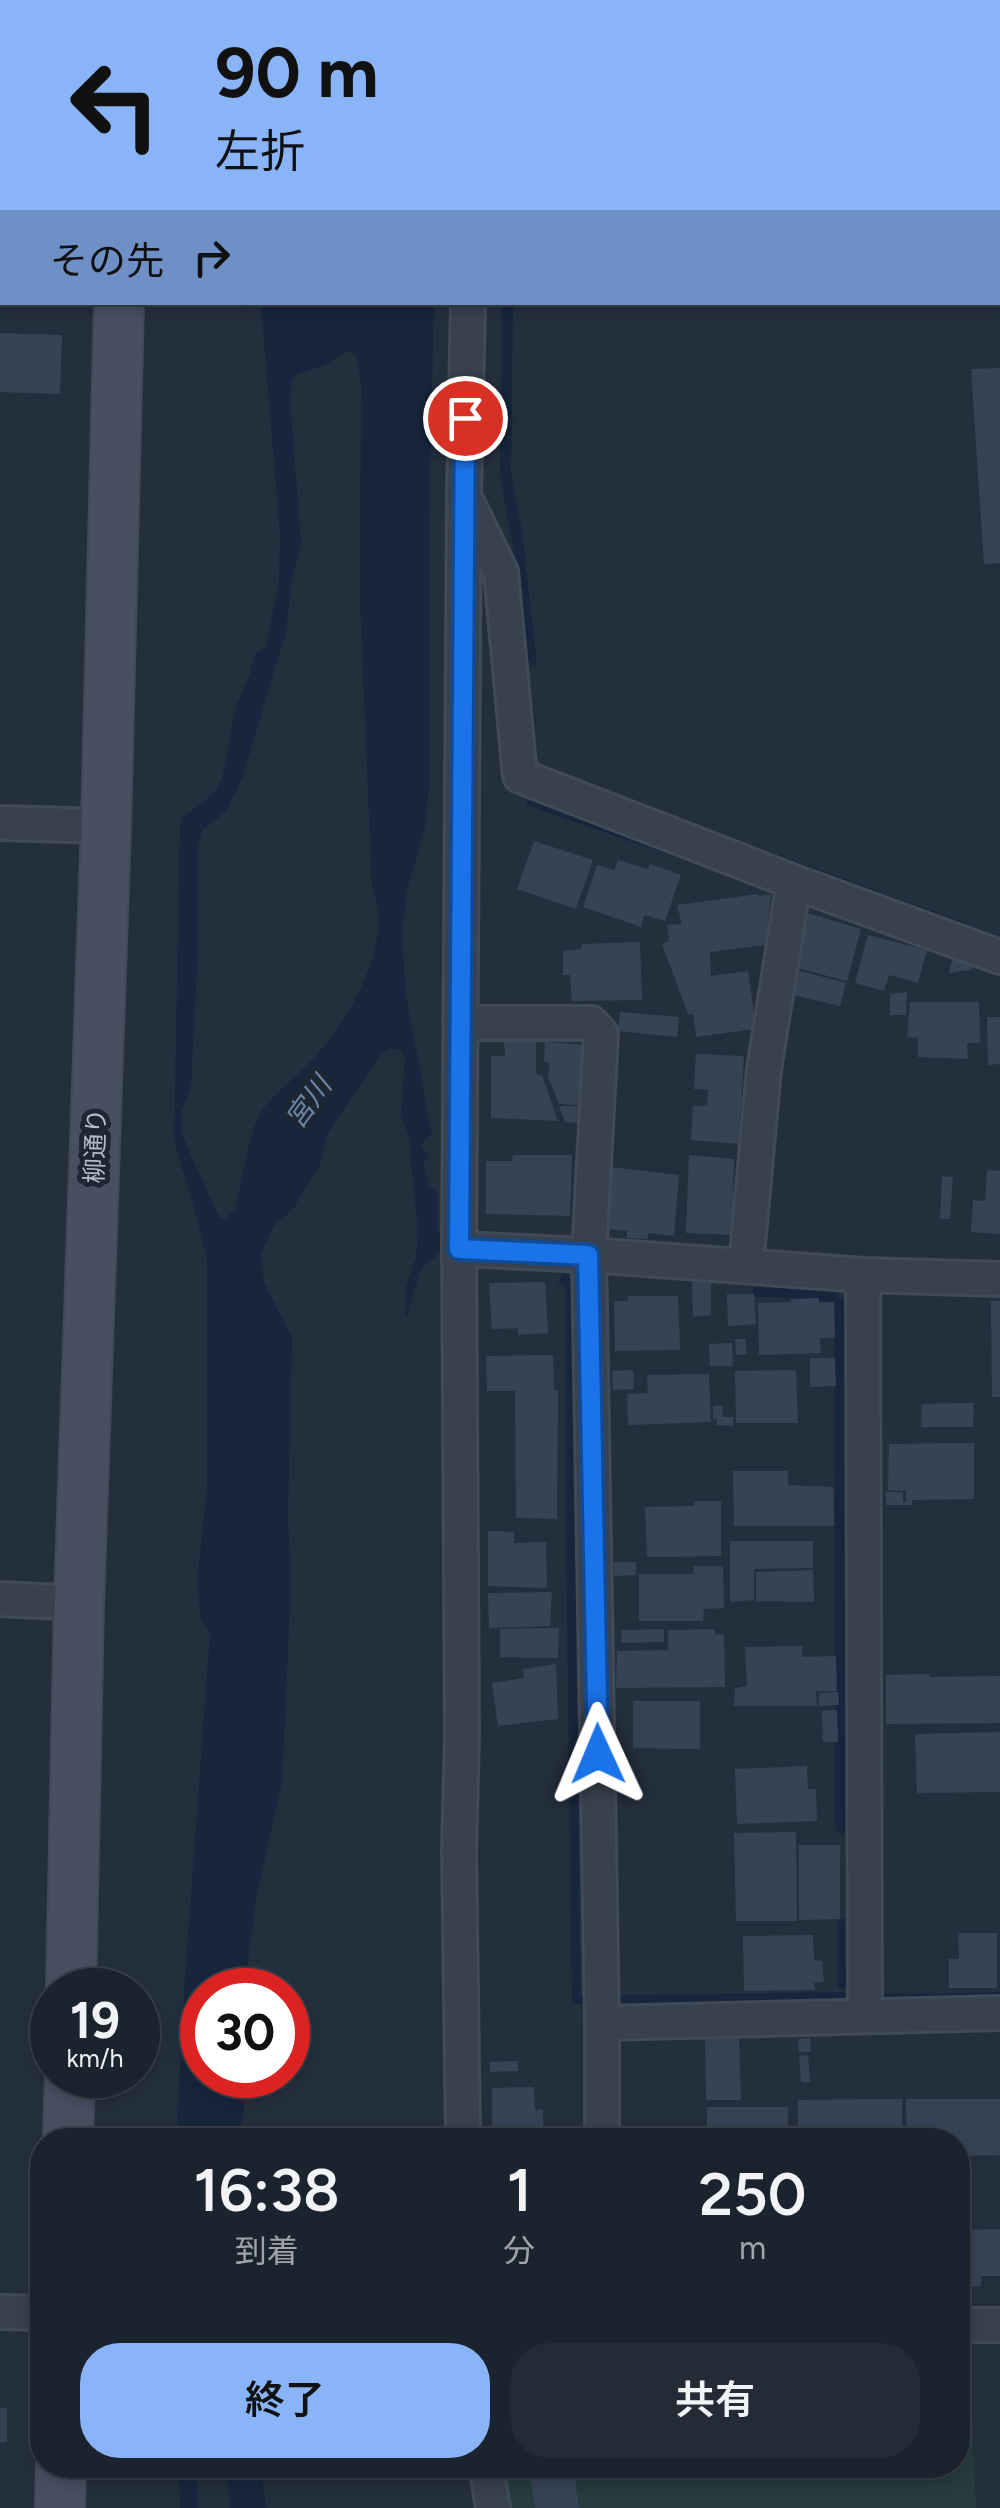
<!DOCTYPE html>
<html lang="ja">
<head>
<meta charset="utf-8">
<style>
  body { margin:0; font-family:Figtree,"Noto Sans JP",sans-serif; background:#242b36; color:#f1f3f6; height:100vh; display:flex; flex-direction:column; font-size:38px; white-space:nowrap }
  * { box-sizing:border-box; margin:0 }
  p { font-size:32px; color:#a0a4aa }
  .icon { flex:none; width:55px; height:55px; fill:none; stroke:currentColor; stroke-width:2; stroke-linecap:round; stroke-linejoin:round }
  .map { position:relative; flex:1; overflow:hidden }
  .details { position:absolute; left:30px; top:2128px; width:940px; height:350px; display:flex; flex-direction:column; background:#1b232e; border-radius:40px; box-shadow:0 5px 15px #0003,0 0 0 2px #39404a }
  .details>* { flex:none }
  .banner { position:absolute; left:0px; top:0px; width:1000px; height:305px; box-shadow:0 5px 15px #0003,0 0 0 2px #39404a; background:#8ab4f8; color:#111; overflow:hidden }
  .speed { position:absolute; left:30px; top:1968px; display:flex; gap:20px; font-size:50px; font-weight:700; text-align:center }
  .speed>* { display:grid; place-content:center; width:130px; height:130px; border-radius:50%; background:#1b232e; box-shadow:0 5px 15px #0003,0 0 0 2px #39404a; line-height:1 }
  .speed small { font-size:25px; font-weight:400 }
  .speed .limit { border:15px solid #d22; background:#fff; color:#111 }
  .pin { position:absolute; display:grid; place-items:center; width:85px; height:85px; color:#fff; margin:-42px; border:5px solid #fff; border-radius:50%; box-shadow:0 2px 10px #0007 }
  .me { position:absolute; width:110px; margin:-55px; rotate:359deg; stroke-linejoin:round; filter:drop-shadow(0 0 8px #0008) }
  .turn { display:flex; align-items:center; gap:35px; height:210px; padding:0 50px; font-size:45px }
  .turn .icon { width:130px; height:130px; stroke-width:2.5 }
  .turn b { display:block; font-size:70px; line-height:85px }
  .then { display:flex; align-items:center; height:95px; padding:0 50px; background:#0003; gap:20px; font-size:38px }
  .eta { display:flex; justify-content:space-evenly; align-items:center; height:170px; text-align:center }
  .eta b { font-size:60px; font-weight:600; line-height:70px }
  .button { display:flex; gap:20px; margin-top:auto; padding:20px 50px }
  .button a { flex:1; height:115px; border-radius:40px; background:#8ab4f8; color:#111; font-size:40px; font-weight:600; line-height:115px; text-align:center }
  .button a+a { background:#242b36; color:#f1f3f6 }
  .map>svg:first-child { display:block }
</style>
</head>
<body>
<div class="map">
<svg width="1000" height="2508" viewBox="0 0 1000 2508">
  <rect width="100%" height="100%" fill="#242f3e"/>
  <path fill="#263c3f" d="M958,2341H969L976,2508H511L506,2465H958Z"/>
  <path fill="#17263c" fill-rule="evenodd" d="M242,303H434L429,522V786L425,826L407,891L402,927L405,991L432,1135L421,1145L429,1157L423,1163L429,1186L437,1193V1231L441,1235L440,1252L421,1269L406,1319L405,1290L416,1258L418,1232L409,1139L401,1114L405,1057L401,1050L390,1048L382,1052L327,1134L320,1164L293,1209L274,1225L261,1254L264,1283L292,1338L288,1519L291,1581L282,1781L256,1899L244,1990H202V2075H245C241,2097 249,2118 236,2136L237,2140H176L184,1992L210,1633L201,1620L197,1582L207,1488V1261C200,1220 184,1180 174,1139L180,828L183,817L212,795L222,779L235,709L250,674L255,654L266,647L279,579L280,535L261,306L241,308ZM348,350L356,356L361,382L360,599L372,887C374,894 377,902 378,909C383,962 348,1018 316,1056C300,1075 274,1092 261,1112C250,1129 241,1186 235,1209L225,1219L219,1217L182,1135V1110L191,1087L198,945V847L202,830L226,811L243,776L286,631L292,579L301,543L290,400L292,380L296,375L326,365Z
    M502,303H513L511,474L522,531L537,666L525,661L515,561L500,473Z
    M534,708L535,766L1000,936V945L778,893L527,805L525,709ZM535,770L784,858V859L782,864Z
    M565,1272L574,1284L580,1996L838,1992L909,1994L1000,1992V1999L572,2004L565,1464L566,1290L558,1281Z
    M179,2465H196L198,2508H180Z
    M226,2465H268L263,2481L266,2508H230Z"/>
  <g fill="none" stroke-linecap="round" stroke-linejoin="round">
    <path stroke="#17263c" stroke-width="11" d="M597,0L603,2
      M998,152L1000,153
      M758,1291L829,1295L840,1304L841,1828
      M843,1983V1924"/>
  </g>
  <path fill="#364354" d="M0,333L62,335L60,394L0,392Z
    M1000,368V563L984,564L971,369Z
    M534,841L593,860L576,909L517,889Z
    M618,860L648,869L650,864L681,875L665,921L644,915L641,927L583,907L597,865L614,870Z
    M758,894V896L771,894L766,943H763L764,945L710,952L711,976L748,971L756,1029L696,1037L693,1014H688L662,944L669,941L667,925L682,924L677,905Z
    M801,911L861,929L847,981L793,967Z
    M868,935L927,950L918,983L889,975L884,991L855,983Z
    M640,942L642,1000L572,1001L570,975H563V951L581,949L582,944Z
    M953,955L974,962L971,970L949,973Z
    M793,969L846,983L840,1006L789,994Z
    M907,992L906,1015H890V994Z
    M910,1002H979L980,1043H967L968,1059L918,1057V1038L907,1037Z
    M620,1012L679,1017L677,1037L618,1031Z
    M987,1017H1000V1064L988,1065Z
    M504,1041L536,1042V1074L542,1075L558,1121L491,1118V1056H505Z
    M545,1042L585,1045L581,1105L559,1104L548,1076L550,1063L544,1061Z
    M696,1054L744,1056L739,1144L691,1140L693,1106H707L708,1090L694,1089Z
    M559,1106H580L579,1123L565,1122Z
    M513,1155H572L570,1216L486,1214V1161H512Z
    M689,1155L734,1159L732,1235L686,1233Z
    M612,1167L679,1175L674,1236L648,1233V1239L627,1238V1231L607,1229Z
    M987,1170L1000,1171V1234L971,1232L973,1200L985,1201Z
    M942,1176L953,1177L950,1219H940Z
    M545,1282L548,1333L518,1335V1328L492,1329L489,1283Z
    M692,1282H711V1315L693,1317Z
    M727,1294H754L756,1324L728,1326Z
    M628,1296H678L680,1350L615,1351L614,1301H628Z
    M819,1298V1303L834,1302L835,1338H820L821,1353L759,1355L758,1303L791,1302V1299Z
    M991,1301H1000V1397H992Z
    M735,1339H746V1354L736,1355Z
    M732,1343L733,1366H710L709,1344Z
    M553,1355L554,1390H558L557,1519L516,1518L515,1391H487L486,1356Z
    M810,1358H835L836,1386L810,1387Z
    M633,1370L634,1389L613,1390L612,1371Z
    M796,1370L798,1423H736L735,1371Z
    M709,1374L711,1422L628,1425L627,1394L648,1393L647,1375Z
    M974,1403L973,1427H921L922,1404Z
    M713,1406H723L722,1417H733V1426L717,1425V1419H713Z
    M974,1443V1499L912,1500V1505H886V1492H903V1502H906V1491L888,1490L889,1444Z
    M733,1471H788V1485L833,1487L834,1526H734Z
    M694,1501H721V1556L647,1557L645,1507L694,1506Z
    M488,1531L514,1532V1543L546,1542L547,1588L488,1586Z
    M730,1541H813V1568L754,1569V1600L730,1602Z
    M614,1562H636V1575L614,1576Z
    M694,1566H723L724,1608L704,1609L703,1621H639V1574H693Z
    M813,1570L814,1602L756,1601V1572Z
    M552,1592L550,1626L489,1628L488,1593Z
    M559,1628L558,1658L500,1657V1629Z
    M664,1629V1642L621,1643L622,1630Z
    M714,1629L715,1634L724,1635L725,1687L616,1688L617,1651L668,1650V1630Z
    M802,1646V1657L836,1656L837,1691H816L817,1706H734L735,1688L747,1686L745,1647Z
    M556,1664L558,1719L498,1726L492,1683L524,1678L523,1669Z
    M929,1674L930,1677L1000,1676V1723L886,1724V1675Z
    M838,1692L839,1705L819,1706V1693Z
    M633,1701H700V1749L633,1748Z
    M837,1710L838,1742H823L822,1711Z
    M1000,1732V1792L917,1793L915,1734Z
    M807,1766L808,1789H816L817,1821L737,1824L735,1769Z
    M796,1832L797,1921H736L734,1833Z
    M799,1845H840V1919L799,1920Z
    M958,1933H997V1988H949V1959H959Z
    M813,1935L814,1960L822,1961L824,1982L814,1983L815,1990L744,1991L743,1936Z
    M705,2038H739L741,2100H706Z
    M810,2038L811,2052H799L798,2039Z
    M808,2055L810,2082H801L799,2056Z
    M518,2061V2071L490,2072V2062Z
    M534,2087L535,2110L543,2109L544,2140H492V2088Z
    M902,2099V2140H798V2100Z
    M906,2099H1000V2155L958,2156V2140H907Z
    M707,2107H788V2140H707Z
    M1000,2229V2276H981V2286L958,2288V2230Z
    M0,2408H7V2442H0Z
    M528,2465H573L579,2508H535Z"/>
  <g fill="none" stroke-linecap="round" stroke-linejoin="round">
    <g stroke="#414a57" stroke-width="38">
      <path id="street" d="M470,0V2
        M0,35H2
        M468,504L501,572L520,776L794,882L1000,957
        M0,823L106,826
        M459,1249L589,1255L601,1034L591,1023H460
        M746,1266L764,1069L794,882
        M863,1275L865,2015
        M0,1599L79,1603
        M602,2023L1000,2013
        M463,2140L459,1850L462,1735L459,1249L464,496L468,302
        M602,2140V2023L589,1255L863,1275L1000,1279
        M0,2312L42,2313
        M958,2325H1000
        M486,2465L493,2508"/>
    </g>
    <g stroke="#414a57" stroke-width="52">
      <path id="secondary" d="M126,2V0
        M71,1990L79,1603L106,826L119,302
        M68,2140L70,2075
        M60,2508L61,2465"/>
    </g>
    <use href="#street" stroke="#38414e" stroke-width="32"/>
    <use href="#secondary" stroke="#465061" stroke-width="48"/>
  </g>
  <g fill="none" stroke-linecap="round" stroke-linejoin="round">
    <g stroke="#114b97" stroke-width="25">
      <path id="route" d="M465,418L459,1249L588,1255L598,1754"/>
    </g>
    <use href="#route" stroke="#1a73e8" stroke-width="18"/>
  </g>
  <g text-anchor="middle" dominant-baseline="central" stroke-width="10" stroke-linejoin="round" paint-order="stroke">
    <g font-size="25" fill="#b4bcc9" stroke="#1d2633">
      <text transform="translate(95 1146) rotate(-88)">柳通り</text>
    </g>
    <g font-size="28" font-style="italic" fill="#6d86a8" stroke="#1d2633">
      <text transform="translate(308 1102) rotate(-54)">宮川</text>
    </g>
  </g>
</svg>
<div class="speed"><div>19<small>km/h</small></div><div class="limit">30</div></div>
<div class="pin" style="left:465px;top:418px;background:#d93025"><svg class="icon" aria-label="arrive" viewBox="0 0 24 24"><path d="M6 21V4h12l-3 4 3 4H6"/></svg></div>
<svg class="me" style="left:598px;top:1754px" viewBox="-20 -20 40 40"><path d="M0-17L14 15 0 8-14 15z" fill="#1a73e8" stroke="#fff" stroke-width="4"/></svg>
<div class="banner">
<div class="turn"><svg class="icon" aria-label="left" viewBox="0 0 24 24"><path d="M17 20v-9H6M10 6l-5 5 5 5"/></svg><div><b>90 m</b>左折</div></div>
<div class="then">その先<svg class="icon" aria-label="right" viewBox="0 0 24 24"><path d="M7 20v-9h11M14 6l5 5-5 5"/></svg></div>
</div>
<section class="details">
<div class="eta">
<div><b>16:38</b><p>到着</p></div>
<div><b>1</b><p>分</p></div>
<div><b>250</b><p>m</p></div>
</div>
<div class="button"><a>終了</a><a>共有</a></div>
</section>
</div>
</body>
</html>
